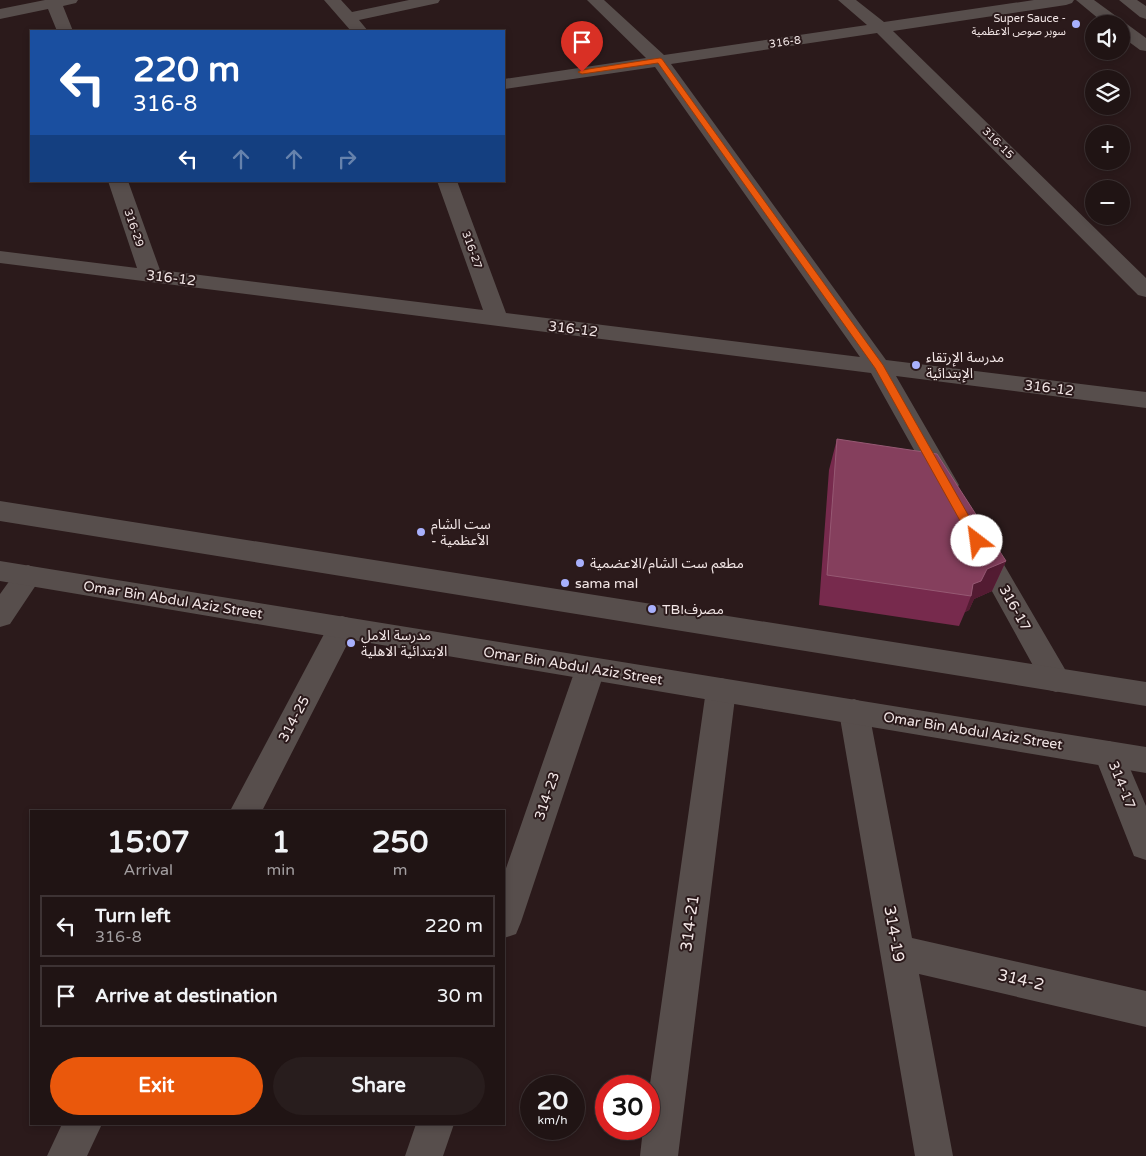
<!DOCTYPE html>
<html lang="en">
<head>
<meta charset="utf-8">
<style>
  body { margin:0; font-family:"Varela Round","Noto Sans Arabic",sans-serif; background:#281d1d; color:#f1f3f6; height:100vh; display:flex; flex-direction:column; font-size:19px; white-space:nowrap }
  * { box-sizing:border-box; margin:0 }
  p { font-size:16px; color:#a29ea0 }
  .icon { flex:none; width:28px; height:28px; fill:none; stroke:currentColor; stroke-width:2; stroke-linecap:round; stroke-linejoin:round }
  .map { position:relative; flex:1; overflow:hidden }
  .drawer { position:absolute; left:30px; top:810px; width:475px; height:315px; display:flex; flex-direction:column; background:#201414; border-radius:0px; box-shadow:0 2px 8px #0003,0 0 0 1px #3d3334 }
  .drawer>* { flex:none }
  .banner { position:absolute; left:30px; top:30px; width:475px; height:152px; border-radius:0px; box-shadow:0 2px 8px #0003,0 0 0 1px #3d3334; background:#1a4fa0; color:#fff; overflow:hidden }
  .tools { position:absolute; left:1085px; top:15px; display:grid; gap:10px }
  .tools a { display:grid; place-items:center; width:45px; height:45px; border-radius:50%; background:#201414; box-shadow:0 2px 8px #0003,0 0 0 1px #3d3334; font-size:25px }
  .speed { position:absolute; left:520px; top:1075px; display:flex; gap:10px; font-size:25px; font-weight:700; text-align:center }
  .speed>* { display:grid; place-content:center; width:65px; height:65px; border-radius:50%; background:#201414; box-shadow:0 2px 8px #0003,0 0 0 1px #3d3334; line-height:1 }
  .speed small { font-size:12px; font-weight:400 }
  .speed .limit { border:8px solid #d22; background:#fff; color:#111 }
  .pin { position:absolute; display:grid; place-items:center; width:42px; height:42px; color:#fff; margin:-51px -21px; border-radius:50% 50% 50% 0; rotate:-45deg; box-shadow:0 0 5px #0007 }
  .pin .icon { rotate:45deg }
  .me { position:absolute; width:55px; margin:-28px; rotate:330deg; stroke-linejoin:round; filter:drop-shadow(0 0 4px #0008) }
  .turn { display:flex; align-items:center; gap:18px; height:105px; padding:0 20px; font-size:22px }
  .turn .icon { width:65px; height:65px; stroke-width:2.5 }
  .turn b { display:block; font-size:35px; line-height:42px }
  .lanes { display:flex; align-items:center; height:48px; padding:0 20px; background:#0003; justify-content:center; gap:25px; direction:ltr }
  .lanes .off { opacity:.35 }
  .eta { display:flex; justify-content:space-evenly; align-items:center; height:85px; text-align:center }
  .eta b { font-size:30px; font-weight:800; line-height:35px }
  .button { display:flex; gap:10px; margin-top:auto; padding:10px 20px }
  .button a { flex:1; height:58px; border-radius:30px; background:#ea580c; color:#fff; font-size:20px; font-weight:800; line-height:58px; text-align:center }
  .button a+a { background:#281d1d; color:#f1f3f6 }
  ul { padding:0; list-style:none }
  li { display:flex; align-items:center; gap:15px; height:62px; margin:0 10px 8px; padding:0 10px; border:2px solid #3d3334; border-radius:0px }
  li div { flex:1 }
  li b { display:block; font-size:19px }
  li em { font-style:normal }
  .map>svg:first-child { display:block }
</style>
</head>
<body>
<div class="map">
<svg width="1146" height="1156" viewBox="0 0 1146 1156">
  <rect width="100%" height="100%" fill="#2b1a1b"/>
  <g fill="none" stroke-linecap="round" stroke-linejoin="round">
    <path fill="#574e4c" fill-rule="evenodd" d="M45,0H78L76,3L63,6L73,31H57L48,9L0,19V9Z
      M324,0H341L352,12L409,0H440L438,3L359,20L368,31H351Z
      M587,0H604L664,55L867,25L838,0H856L884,22L1034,0H1074L1072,3L1066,5L893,31L1146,278V297L1138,295L877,33L671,64L886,360L1146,392V408L896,376L959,485L955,491L946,494L937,491L871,373L0,263V251L137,268L108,181H128L160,270L483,310L437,181H457L506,313L860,357L655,67L504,89V79L646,58Z
      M980,536L989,539L1066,671L1071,680L1066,689L1056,692L1046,689L967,546L971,539Z
      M28,565L38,569L42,576L10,624L0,627V594L18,569Z
      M342,616L352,619L356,627L262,811H230L332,619Z
      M590,658L600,662L605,670L521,922L516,934L504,938V874L575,670L580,662Z
      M721,678L732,681L736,690L678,1156H640L643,1129H649V1091L706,690L710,681Z
      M854,699L865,703L869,712L912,938L1146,991V1027L919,974L953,1156H915L839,712L843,703Z
      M1109,741L1120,745L1146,806V860L1134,856L1094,754L1098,745Z
      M62,1124H102L87,1156H47Z
      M416,1124H454L443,1156H405Z"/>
    <path fill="#574e4c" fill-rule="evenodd" d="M1076,0H1094L1146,38V51L1140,50L1121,36V24H1105Z
      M1119,0H1137L1146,6V19L1140,17Z
      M0,501L1146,682V706L0,521Z
      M0,561L1146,747V773L0,581Z"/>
  </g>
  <path fill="#772a4d" d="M837,439L1006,561L992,591L974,599L969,610L965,612L959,626L819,605L829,470Z"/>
  <path fill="#531b32" d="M1006,561L992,591L974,599L969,610L965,612L971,596L973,584L987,569Z"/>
  <path fill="#853f5d" stroke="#965973" d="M837,439L937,454L1006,561L987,569L981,581L973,584L971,596L827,575Z"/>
  <path fill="#ea580c" stroke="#983908" d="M660,58L662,59L883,365L983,541L981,544H973L875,368L658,63L582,74L578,72L582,70Z"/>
  <g fill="#a8b0fc" stroke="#2b1a1b" stroke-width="2">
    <circle cx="1076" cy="24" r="5"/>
    <circle cx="916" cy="365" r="5"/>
    <circle cx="421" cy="532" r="5"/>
    <circle cx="580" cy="563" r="5"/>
    <circle cx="565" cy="583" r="5"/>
    <circle cx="652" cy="609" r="5"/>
    <circle cx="351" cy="643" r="5"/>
  </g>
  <g text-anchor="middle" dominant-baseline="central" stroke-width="4" stroke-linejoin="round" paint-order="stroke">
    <g font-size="11" fill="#f3e7e7" stroke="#2b1a1b" text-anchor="end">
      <text x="1066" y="18">Super Sauce -<tspan x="1066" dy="13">سوبر صوص الاعظمية</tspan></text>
    </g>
    <g font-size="11" fill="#f3e7e7" stroke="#2b1a1b">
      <text transform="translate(785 42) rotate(-8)">316-8</text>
      <text transform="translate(998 143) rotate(45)">316-15</text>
      <text transform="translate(134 228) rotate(71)">316-29</text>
      <text transform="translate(472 250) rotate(70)">316-27</text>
    </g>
    <g font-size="14" fill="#f3e7e7" stroke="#2b1a1b">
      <text transform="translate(171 278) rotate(7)">316-12</text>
      <text transform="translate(573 329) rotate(7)">316-12</text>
      <text transform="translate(1049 388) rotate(7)">316-12</text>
      <text transform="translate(173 600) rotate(9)">Omar Bin Abdul Aziz Street</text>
      <text transform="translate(1015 608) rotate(61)">316-17</text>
      <text transform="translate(573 666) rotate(9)">Omar Bin Abdul Aziz Street</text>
      <text transform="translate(294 719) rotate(-62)">314-25</text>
      <text transform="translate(973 731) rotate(9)">Omar Bin Abdul Aziz Street</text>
      <text transform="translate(1122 785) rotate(68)">314-17</text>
      <text transform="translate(547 796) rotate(-71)">314-23</text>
    </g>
    <g font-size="14" fill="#f3e7e7" stroke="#2b1a1b" text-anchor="start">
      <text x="926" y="357">مدرسة الإرتقاء<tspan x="926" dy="16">الإبتدائية</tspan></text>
      <text x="431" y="524">ست الشام<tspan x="431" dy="16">- الأعظمية</tspan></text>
      <text x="590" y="563">مطعم ست الشام/الاعضمية</text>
      <text x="575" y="583">sama mal</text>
      <text x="662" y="609">TBIمصرف</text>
      <text x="361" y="635">مدرسة الامل<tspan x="361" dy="16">الابتدائية الاهلية</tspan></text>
    </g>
    <g font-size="16" fill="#f3e7e7" stroke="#2b1a1b">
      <text transform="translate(690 923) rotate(-82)">314-21</text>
      <text transform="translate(894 934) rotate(80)">314-19</text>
      <text transform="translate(1021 980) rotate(13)">314-2</text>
    </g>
  </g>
</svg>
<div class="tools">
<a><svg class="icon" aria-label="sound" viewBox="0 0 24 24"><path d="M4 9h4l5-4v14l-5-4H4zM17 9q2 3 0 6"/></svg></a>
<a><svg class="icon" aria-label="layers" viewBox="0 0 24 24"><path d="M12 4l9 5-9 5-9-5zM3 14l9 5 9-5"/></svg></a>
<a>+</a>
<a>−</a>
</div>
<div class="speed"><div>20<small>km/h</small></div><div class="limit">30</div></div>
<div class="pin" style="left:582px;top:72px;background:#d93025"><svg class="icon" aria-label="arrive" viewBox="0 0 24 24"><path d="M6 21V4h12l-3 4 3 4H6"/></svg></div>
<svg class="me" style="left:977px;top:541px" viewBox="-20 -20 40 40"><circle r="19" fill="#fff"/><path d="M0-13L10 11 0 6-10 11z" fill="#ea580c"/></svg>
<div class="banner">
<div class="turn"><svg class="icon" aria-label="left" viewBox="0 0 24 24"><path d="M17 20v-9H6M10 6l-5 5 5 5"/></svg><div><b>220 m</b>316-8</div></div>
<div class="lanes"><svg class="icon" aria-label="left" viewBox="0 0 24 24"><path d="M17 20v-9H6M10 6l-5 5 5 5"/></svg><svg class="icon off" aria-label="ahead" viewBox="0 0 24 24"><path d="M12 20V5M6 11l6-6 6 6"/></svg><svg class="icon off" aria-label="ahead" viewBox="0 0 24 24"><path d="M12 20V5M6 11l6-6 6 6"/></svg><svg class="icon off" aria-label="right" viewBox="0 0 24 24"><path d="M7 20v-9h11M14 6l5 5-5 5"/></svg></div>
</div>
<section class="drawer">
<div class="eta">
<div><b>15:07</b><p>Arrival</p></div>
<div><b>1</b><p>min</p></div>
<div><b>250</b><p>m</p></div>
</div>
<ul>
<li><svg class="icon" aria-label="left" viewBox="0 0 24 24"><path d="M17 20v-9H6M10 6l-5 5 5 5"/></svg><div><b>Turn left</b><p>316-8</p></div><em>220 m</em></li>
<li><svg class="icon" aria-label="arrive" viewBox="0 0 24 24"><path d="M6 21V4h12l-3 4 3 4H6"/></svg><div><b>Arrive at destination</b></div><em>30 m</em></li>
</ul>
<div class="button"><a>Exit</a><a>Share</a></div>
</section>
</div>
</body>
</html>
